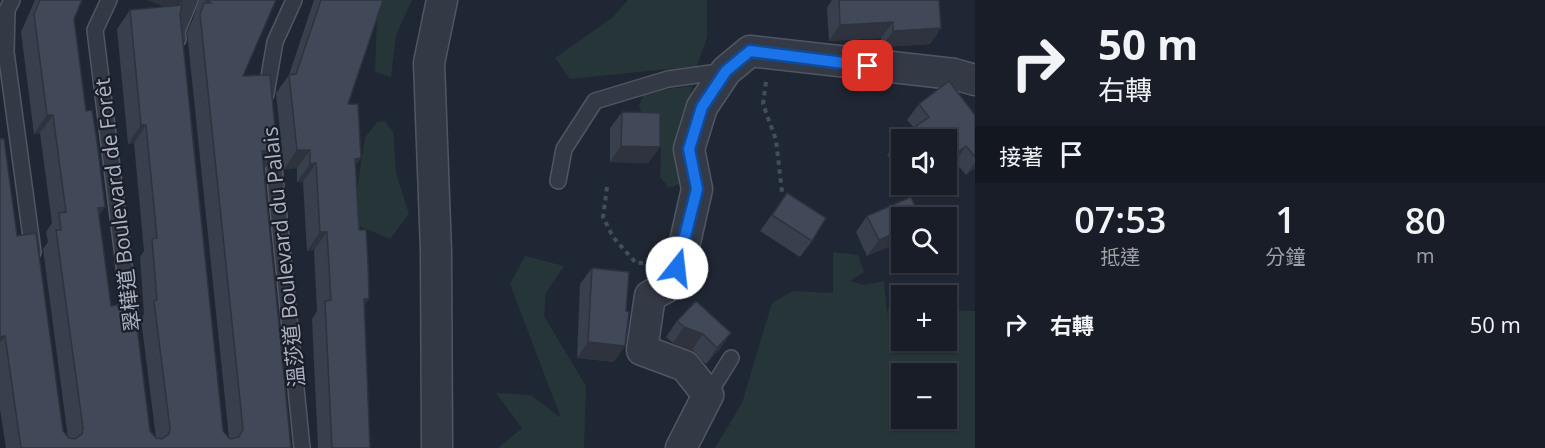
<!DOCTYPE html>
<html lang="zh-TW">
<head>
<meta charset="utf-8">
<style>
  body { margin:0; font-family:"Open Sans","Noto Sans TC",sans-serif; background:#21262f; color:#f1f3f6; height:100vh; display:flex; flex-direction:column; font-size:22px; white-space:nowrap }
  * { box-sizing:border-box; margin:0 }
  p { font-size:20px; color:#9fa2a7 }
  .icon { flex:none; width:33px; height:33px; fill:none; stroke:currentColor; stroke-width:2; stroke-linecap:round; stroke-linejoin:round }
  .map { position:relative; flex:1; overflow:hidden }
  .panel { display:flex; flex-direction:column; background:#181d27; width:570px }
  .panel>* { flex:none }
  .top-card { background:#181d27; color:#f1f3f6; overflow:hidden }
  .tools { position:absolute; left:891px; top:129px; display:grid; gap:12px }
  .tools a { display:grid; place-items:center; width:66px; height:66px; border-radius:0px; background:#181d27; box-shadow:0 2px 4px #0004,0 0 0 2px #363b44; font-size:30px }
  .pin { position:absolute; display:grid; place-items:center; width:51px; height:51px; color:#fff; margin:-26px; border-radius:12px; box-shadow:0 3px 9px #0006 }
  .me { position:absolute; width:66px; margin:-33px; rotate:16deg; stroke-linejoin:round; filter:drop-shadow(0 0 4px #0008) }
  .turn { display:flex; align-items:center; gap:21px; height:126px; padding:0 24px; font-size:27px }
  .turn .icon { width:78px; height:78px; stroke-width:2.5 }
  .turn b { display:block; font-size:42px; line-height:51px }
  .then { display:flex; align-items:center; height:57px; padding:0 24px; background:#0003; gap:12px; font-size:22px }
  .eta { display:flex; justify-content:space-evenly; align-items:center; height:102px; text-align:center }
  .eta b { font-size:36px; font-weight:600; line-height:42px }
  ul { padding:0; list-style:none }
  li { display:flex; align-items:center; gap:18px; height:78px; padding:0 24px }
  li div { flex:1 }
  li b { display:block; font-size:22px }
  li em { font-style:normal }
  main { display:flex; flex:1; min-height:0 }
  .map>svg:first-child { display:block }
</style>
</head>
<body>
<main>
<div class="map">
<svg width="975" height="448" viewBox="0 0 975 448">
  <rect width="100%" height="100%" fill="#202734"/>
  <path fill="#253538" fill-rule="evenodd" d="M382,0H412L396,35L391,77L375,72L377,18Z
    M628,0H707V37L697,66L570,79L555,58L613,17Z
    M692,86L685,182L669,188L660,177L661,147L639,107L644,92Z
    M385,121L393,132L396,173L409,214L390,239L352,223L365,137L377,122Z
    M833,252L858,255L864,272L850,281L864,285L884,281L887,314L893,283L917,295L902,296V340H946L947,310L975,311V448H715L742,403L772,303L793,291L833,293ZM902,374H946V418H902Z
    M525,256L564,266L546,293L544,316L586,386L584,448H498L522,428L496,393L531,395L561,418L510,284Z"/>
  <g fill="none" stroke-linecap="round" stroke-linejoin="round">
    <g stroke="#515663" stroke-width="18">
      <path id="lane" d="M12,0L7,10L6,52L33,252
        M109,0L95,30L131,322
        M178,39L177,31L190,0
        M266,94L275,42L294,0
        M271,138L302,448
        M558,181L564,149L595,101L668,79L726,71
        M708,395L731,358"/>
    </g>
    <g stroke="#515663" stroke-width="33">
      <path id="street" d="M437,448L436,251L429,63L442,0
        M681,448L708,395L685,366L642,350L650,296L672,284L683,251L697,189L689,149L702,107L726,71L750,51L954,74L975,80"/>
    </g>
    <path stroke="#415055" stroke-width="4" stroke-dasharray="4.5 4.5" stroke-linecap="butt" d="M766,82L763,104L776,140L782,192
      M607,187L603,217L613,237L636,263H646"/>
    <use href="#lane" stroke="#333945" stroke-width="15"/>
    <use href="#street" stroke="#333945" stroke-width="30"/>
  </g>
  <path fill="#383f4d" d="M35,0H82L74,19L111,306L150,431L156,438L141,319L144,314L140,257L144,251L134,143L128,144L117,29L130,10L179,6L223,431L229,438L187,32L193,19L199,0H276L243,76L277,151L264,169L291,448H6L0,409V139L17,236L63,431L68,438L43,249L48,242L46,232L52,223L40,133L34,134L21,32Z
    M314,0H383L348,104L356,166L364,306L370,448H318L312,319L317,311L314,250L307,251L303,182H297V168L284,169L276,93L289,75Z
    M832,0H939L941,28L930,44L882,47L881,38L829,41L827,8Z
    M919,104L975,115V168L966,175L955,162L946,169V140H902V175L887,155L898,139L914,128L907,120Z
    M622,112L660,147L648,163L610,162V128Z
    M909,184H926L915,193Z
    M787,193L812,241L800,257L760,231Z
    M867,216L902,218V241L867,256L856,232Z
    M592,268L614,362L577,358L580,284Z
    M696,301L720,349L706,364L692,350L673,343L666,337L677,321Z"/>
  <path fill="#2e333e" d="M147,0H183L175,11Z
    M893,22L881,38L829,41L840,25Z
    M941,28L930,44L882,47L893,31Z
    M47,115H53L40,133L34,134Z
    M141,125H146L134,143L128,144Z
    M621,146L660,147L648,163L610,162Z
    M966,146L955,162L946,169V161Z
    M297,150H310L297,168L284,169Z
    M262,151H277L264,169Z
    M361,158L348,177L355,159Z
    M975,162V168L966,175Z
    M316,163L303,182H297L310,164Z
    M920,184H926L915,193Z
    M105,207L92,226L98,208Z
    M902,230V241L867,256L879,240Z
    M320,232H327L314,250L307,251Z
    M364,299H369L356,317Z
    M684,327L703,334L692,350L673,343Z
    M731,333L720,349L706,364L717,348Z
    M5,336L0,343V337Z
    M588,342L625,346L614,362L577,358Z"/>
  <path fill="#414959" stroke="#2e333e" stroke-width="1.5" d="M40,0H82L74,19L86,111L92,110L97,142L105,207L98,208L111,306L134,303L150,431L156,438L162,439L169,434L170,428L154,301L157,300L152,239L157,238L146,125H141L130,10L182,5L180,14L223,431L230,439L239,437L243,429L200,14L204,3H211L206,0H276L243,76L270,75L277,151H262L291,448H21L5,336L0,337V139H4L17,236L36,233L63,431L69,438L75,439L82,434L83,428L56,230H61L59,213L66,212L53,115H47L34,14Z
    M321,0H383L348,104H358L361,158L355,159L359,230H366L368,264L369,299H364L370,448H332L325,301L331,300L327,232H320L316,163L310,164V150H297L289,75L296,74Z
    M839,0H939L941,28L893,31V22L840,25Z
    M949,81L975,115V157L966,146L946,161V140H902V144L898,139L929,117L919,104Z
    M622,112L660,113V147L621,146Z
    M787,193L826,218L812,241L772,215Z
    M911,197L920,218H902V230L879,240L867,216Z
    M592,268L629,272L626,311L629,312L625,346L588,342Z
    M696,301L731,333L717,348L703,334L684,327L677,321Z"/>
  <g fill="none" stroke-linecap="round" stroke-linejoin="round">
    <g stroke="#114b97" stroke-width="15">
      <path id="route" d="M677,268L697,189L689,149L702,107L726,71L750,51L868,66"/>
    </g>
    <use href="#route" stroke="#1a73e8" stroke-width="10"/>
  </g>
  <g text-anchor="middle" dominant-baseline="central" stroke-width="4.5" stroke-linejoin="round" paint-order="stroke">
    <g font-size="21" fill="#adb3c2" stroke="#191e29">
      <text transform="translate(117 205) rotate(-97)">翠樺道 Boulevard de Forêt</text>
      <text transform="translate(283 257) rotate(-96)">溫莎道 Boulevard du Palais</text>
    </g>
  </g>
</svg>
<div class="tools">
<a><svg class="icon" aria-label="sound" viewBox="0 0 24 24"><path d="M4 9h4l5-4v14l-5-4H4zM17 9q2 3 0 6"/></svg></a>
<a><svg class="icon" aria-label="search" viewBox="0 0 24 24"><circle cx="10" cy="10" r="6"/><path d="M15 15l6 6"/></svg></a>
<a>+</a>
<a>−</a>
</div>
<div class="pin" style="left:868px;top:66px;background:#d93025"><svg class="icon" aria-label="arrive" viewBox="0 0 24 24"><path d="M6 21V4h12l-3 4 3 4H6"/></svg></div>
<svg class="me" style="left:677px;top:268px" viewBox="-20 -20 40 40"><circle r="19" fill="#fff"/><path d="M0-13L10 11 0 6-10 11z" fill="#1a73e8"/></svg>
</div>
<section class="panel">
<div class="top-card">
<div class="turn"><svg class="icon" aria-label="right" viewBox="0 0 24 24"><path d="M7 20v-9h11M14 6l5 5-5 5"/></svg><div><b>50 m</b>右轉</div></div>
<div class="then">接著<svg class="icon" aria-label="arrive" viewBox="0 0 24 24"><path d="M6 21V4h12l-3 4 3 4H6"/></svg></div>
</div>
<div class="eta">
<div><b>07:53</b><p>抵達</p></div>
<div><b>1</b><p>分鐘</p></div>
<div><b>80</b><p>m</p></div>
</div>
<ul>
<li><svg class="icon" aria-label="right" viewBox="0 0 24 24"><path d="M7 20v-9h11M14 6l5 5-5 5"/></svg><div><b>右轉</b></div><em>50 m</em></li>
</ul>
</section>
</main>
</body>
</html>
